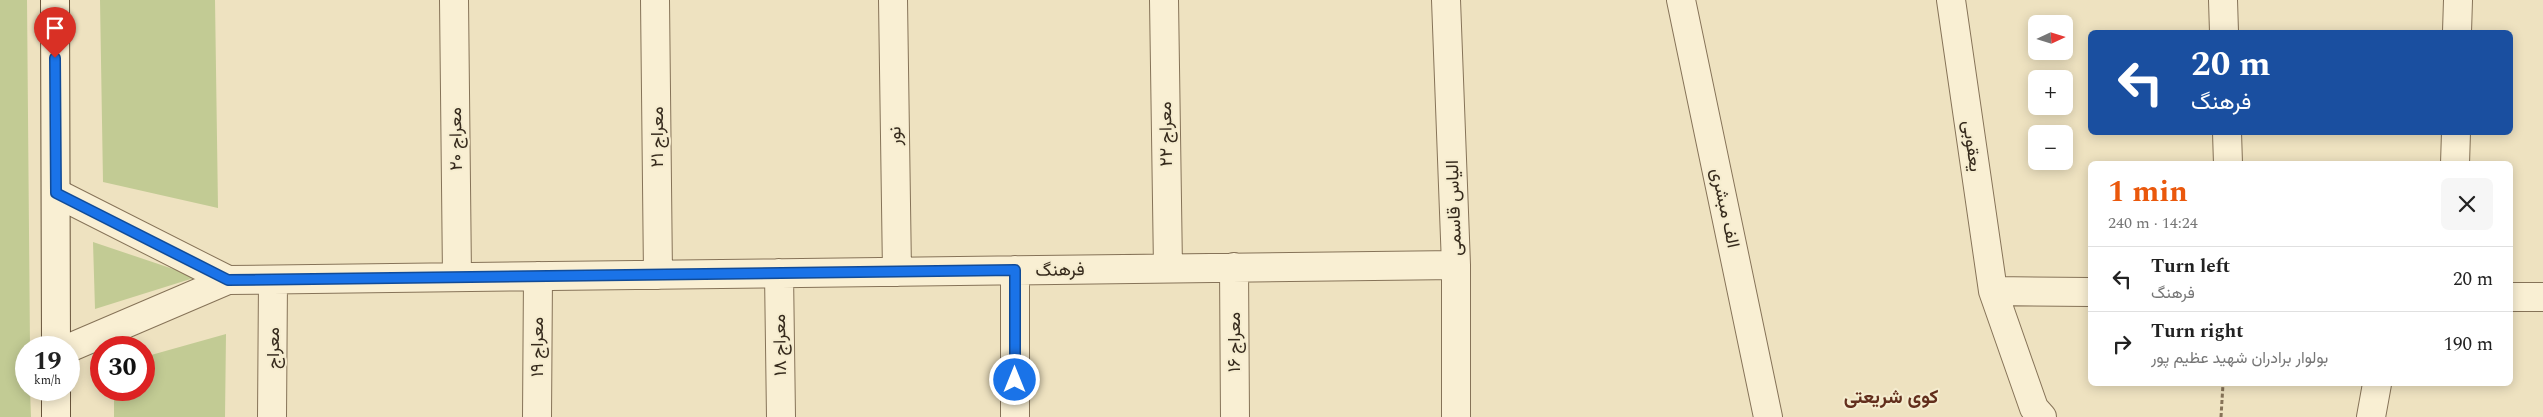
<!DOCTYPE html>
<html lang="en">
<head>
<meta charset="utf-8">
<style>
  body { margin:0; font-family:Spectral,Vazirmatn,serif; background:#f6f6f6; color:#222; height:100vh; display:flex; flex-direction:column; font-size:19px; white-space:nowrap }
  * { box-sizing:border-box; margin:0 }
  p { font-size:16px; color:#767676 }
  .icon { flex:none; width:28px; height:28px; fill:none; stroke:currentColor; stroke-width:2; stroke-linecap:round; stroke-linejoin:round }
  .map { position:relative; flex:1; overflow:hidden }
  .side { position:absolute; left:2088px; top:161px; width:425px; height:225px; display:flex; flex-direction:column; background:#fff; border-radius:8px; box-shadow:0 2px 12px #0003 }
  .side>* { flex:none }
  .hud { position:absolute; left:2088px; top:30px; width:425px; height:105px; border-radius:8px; box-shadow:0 2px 12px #0003; background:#1a4fa0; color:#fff; overflow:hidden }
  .needle { width:32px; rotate:86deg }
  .controls { position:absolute; left:2028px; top:15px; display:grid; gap:10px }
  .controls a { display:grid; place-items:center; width:45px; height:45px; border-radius:8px; background:#fff; box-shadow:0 2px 12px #0003; font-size:25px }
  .speed { position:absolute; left:15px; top:336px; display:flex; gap:10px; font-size:25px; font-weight:700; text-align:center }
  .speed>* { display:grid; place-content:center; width:65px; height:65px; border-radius:50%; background:#fff; box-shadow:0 2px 12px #0003; line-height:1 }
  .speed small { font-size:12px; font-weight:400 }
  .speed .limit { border:8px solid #d22; background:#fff; color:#111 }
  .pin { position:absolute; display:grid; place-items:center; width:42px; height:42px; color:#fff; margin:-51px -21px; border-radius:50% 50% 50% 0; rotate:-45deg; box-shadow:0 0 5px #0007 }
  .pin .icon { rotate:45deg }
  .me { position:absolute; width:55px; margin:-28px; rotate:0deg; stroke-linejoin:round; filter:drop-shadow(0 0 4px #0008) }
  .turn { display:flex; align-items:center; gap:18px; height:105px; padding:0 20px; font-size:22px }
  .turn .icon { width:65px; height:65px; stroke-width:2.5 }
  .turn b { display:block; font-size:35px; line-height:42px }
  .round { display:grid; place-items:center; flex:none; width:52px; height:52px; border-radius:8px; background:#f6f6f6 }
  .head { display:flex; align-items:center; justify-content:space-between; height:85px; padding:0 20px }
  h1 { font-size:30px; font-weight:700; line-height:38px; color:#ea580c }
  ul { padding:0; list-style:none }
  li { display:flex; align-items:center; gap:15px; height:65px; padding:0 20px; border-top:1px solid #e0e0e0 }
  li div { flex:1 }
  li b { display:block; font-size:19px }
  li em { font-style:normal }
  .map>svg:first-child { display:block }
</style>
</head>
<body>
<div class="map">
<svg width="2543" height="417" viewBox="0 0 2543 417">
  <rect width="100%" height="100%" fill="#eee2c0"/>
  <path fill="#c2cb94" d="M0,0H27L30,347L26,348V390H30L31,417H0Z
    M100,0H215L218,208L103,182Z
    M93,242L197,277L95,309Z
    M226,334L225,417H114V390H144V357Z"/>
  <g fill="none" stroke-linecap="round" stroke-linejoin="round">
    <g stroke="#867358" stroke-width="30">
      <path id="street" d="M454,0L457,277
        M655,0L658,275
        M893,0L897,272
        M1164,0L1168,268
        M1446,0L1456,265V417
        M1681,0L1768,417
        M1951,0L1993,291L2034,408L2042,417
        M2223,0L2224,32
        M2457,32L2458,0
        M2227,132L2228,164
        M2455,164L2456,132
        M56,193L228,280L1456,265
        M1234,267L1235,417
        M1015,270V417
        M779,273L781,417
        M1993,291L2090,292
        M2510,297H2543
        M69,348L228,280
        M272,417L273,280
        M537,417L538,276
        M2371,417L2377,384"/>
    </g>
    <g stroke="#68543b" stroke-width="30">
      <path id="secondary" d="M55,0L56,348
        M56,417V390"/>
    </g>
    <path stroke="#867358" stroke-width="3" stroke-dasharray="4 2.5" stroke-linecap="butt" d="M2221,417L2223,384"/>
    <use href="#street" stroke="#f9efd3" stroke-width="28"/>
    <use href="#secondary" stroke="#f9efd3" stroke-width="28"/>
  </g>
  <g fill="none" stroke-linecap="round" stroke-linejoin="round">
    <g stroke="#114b97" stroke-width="12">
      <path id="route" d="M55,58L56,193L228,280L1015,270V380"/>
    </g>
    <use href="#route" stroke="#1a73e8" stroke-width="9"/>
  </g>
  <g text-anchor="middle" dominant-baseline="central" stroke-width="4" stroke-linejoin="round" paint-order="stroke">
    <g font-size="18" fill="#362a1c" stroke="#f5eccf">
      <text transform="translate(1166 134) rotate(-91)">معراج ۲۲</text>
      <text transform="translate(895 136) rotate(-91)">نور</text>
      <text transform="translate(657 137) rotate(-90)">معراج ۲۱</text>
      <text transform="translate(456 139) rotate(-91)">معراج ۲۰</text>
      <text transform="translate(1972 146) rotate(82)">یعقوبی</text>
      <text transform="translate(1454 208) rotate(-92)">الیاس قاسمی</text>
      <text transform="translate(1725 208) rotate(78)">الف مبشری</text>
      <text transform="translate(1060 270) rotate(-1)">فرهنگ</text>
      <text transform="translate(1234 342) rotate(-90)">معراج ۱۶</text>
      <text transform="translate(780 345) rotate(-91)">معراج ۱۸</text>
      <text transform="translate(537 347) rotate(-90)">معراج ۱۹</text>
      <text transform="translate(273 348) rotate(-90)">معراج</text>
    </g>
    <g font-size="19" font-weight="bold" fill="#622e1c" stroke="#f5eccf">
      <text x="1891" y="397">کوی شریعتی</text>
    </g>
  </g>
</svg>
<div class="controls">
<a><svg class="needle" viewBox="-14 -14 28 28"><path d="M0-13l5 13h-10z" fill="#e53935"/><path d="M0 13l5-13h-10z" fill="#767676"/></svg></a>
<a>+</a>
<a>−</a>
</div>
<div class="speed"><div>19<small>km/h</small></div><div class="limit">30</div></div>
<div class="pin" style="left:55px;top:58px;background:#d93025"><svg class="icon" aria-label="arrive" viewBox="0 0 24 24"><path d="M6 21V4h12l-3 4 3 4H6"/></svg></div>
<svg class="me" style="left:1015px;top:380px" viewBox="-20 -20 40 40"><circle r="17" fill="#1a73e8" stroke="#fff" stroke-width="3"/><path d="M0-11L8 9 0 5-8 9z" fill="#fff"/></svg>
<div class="hud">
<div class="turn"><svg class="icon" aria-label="left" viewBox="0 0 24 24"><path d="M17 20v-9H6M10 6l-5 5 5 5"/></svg><div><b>20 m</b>فرهنگ</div></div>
</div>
<section class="side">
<div class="head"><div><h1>1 min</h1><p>240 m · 14:24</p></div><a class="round"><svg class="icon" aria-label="close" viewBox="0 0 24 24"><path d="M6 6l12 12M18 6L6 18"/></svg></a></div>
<ul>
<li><svg class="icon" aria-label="left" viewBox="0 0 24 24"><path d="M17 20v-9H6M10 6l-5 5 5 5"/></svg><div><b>Turn left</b><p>فرهنگ</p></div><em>20 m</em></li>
<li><svg class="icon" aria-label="right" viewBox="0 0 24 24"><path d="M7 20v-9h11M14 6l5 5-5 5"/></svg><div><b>Turn right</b><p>بولوار برادران شهید عظیم‌ پور</p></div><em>190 m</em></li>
</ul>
</section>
</div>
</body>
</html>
